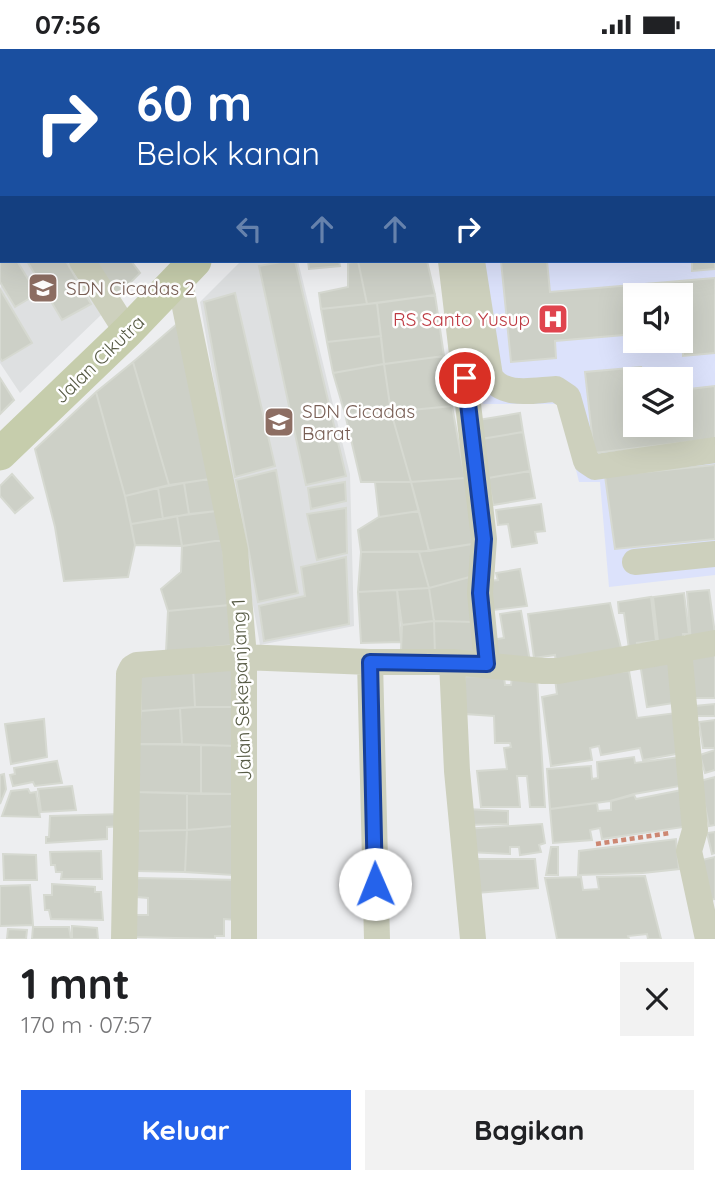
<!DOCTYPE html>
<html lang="id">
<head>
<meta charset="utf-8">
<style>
  body { margin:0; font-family:Quicksand,sans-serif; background:#f2f2f2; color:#202124; height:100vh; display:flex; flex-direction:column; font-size:26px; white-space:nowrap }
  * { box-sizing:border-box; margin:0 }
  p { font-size:23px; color:#757577 }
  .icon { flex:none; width:38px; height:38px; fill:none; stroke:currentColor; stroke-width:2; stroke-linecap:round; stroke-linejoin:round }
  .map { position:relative; height:890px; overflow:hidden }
  .details { display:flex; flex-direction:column; background:#fff; flex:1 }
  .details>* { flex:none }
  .guide { position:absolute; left:0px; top:0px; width:716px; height:214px; box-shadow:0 7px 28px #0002; background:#1a4fa0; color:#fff; overflow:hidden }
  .fabs { position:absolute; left:623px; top:234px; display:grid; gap:14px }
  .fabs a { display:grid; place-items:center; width:70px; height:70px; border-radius:0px; background:#fff; box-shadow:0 7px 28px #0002; font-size:35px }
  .pin { position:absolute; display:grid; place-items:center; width:60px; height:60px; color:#fff; margin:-30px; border:4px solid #fff; border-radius:50%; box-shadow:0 2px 7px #0007 }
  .me { position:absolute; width:77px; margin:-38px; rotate:359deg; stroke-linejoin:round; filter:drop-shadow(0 0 5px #0008) }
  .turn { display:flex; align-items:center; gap:24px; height:147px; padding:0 21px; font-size:32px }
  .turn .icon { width:91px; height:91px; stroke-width:2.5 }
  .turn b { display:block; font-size:49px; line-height:60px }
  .lanes { display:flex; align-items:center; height:66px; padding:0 21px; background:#0003; justify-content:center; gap:35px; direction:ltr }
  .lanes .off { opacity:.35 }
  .round { display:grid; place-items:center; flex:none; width:74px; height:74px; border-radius:0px; background:#f2f2f2 }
  .overview { display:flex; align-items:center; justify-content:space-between; height:119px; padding:0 21px }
  h1 { font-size:42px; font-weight:700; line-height:52px }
  .primary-button { display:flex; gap:14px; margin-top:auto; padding:14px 21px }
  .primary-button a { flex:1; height:80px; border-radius:0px; background:#2563eb; color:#fff; font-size:28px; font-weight:700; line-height:80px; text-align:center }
  .primary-button a+a { background:#f2f2f2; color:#202124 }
  .status { display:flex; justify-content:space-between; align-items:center; height:49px; padding:0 35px; background:#fff; direction:ltr }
  .status svg { height:19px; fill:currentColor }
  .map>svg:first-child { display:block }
</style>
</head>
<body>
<div class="status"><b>07:56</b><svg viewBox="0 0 49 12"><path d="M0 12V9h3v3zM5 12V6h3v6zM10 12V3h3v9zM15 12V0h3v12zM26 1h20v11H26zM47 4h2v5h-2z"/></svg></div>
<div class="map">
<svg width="715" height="890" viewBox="0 0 715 890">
  <rect width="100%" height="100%" fill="#edeef0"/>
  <path fill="#dee0e1" d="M2,132V212H70L101,266L20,344L0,314Z
    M241,212H298L350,425L354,577L260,596L200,253Z"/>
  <path fill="#dce2fb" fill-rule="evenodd" d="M531,0H715V526L609,538L600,433H579L560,355H483L462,212H714V2H514ZM635,247H681V292H635ZM635,331H681V376H635Z"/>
  <path fill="#cdd0c7" stroke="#d6d9d1" stroke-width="2" d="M33,0H77V2Z
    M77,0H111L77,2Z
    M242,0H310L312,2H244Z
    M0,85H2L0,126Z
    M2,138V169L0,166Z
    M714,168L715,220L692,222V212H714Z
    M0,182L2,212H17L37,245L15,258L0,233Z
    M27,212H66L91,255L62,271Z
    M91,212H131L140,224L116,248Z
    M286,212H295L346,427L306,436L259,217Z
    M308,212H339L340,217L309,220Z
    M358,212H427L435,246L367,255Z
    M358,212L367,255L321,260L319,244L348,238V214Z
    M501,212H547L550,243L715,229V304L683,307L681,247H635V285L555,292L556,309L511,313Z
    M0,240L32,294L2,312L0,309Z
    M235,244L275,417L235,428L204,253Z
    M435,246L444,307L384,315L377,254Z
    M377,254L381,287L327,293L321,260Z
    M178,274L210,430L169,436L133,313Z
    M381,287L384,315L333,324L327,293Z
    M444,307L452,357L391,363L384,315Z
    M133,313L169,436L125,447L96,343Z
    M384,315L391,363L345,365L333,324Z
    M641,318L643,331H635V376H681V341L715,337V390L594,404L585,323Z
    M0,329L14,351L0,365Z
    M96,343L125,447L135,496L128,528L64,532L55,478L35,400Z
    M452,357L465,429L411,433L391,363Z
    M391,363L411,433H361L345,365Z
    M520,364L523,383L481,390L478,371Z
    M523,383L530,422L488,429L481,390Z
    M715,416V490L615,500L605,427Z
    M276,421L298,544L258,553L236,431Z
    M530,422L535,449L493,456L488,429Z
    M12,425L33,449L15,464L0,447V437Z
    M465,429L479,494L429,502L411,433Z
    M210,430L217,462L189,465L184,434Z
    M345,433L346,452L311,460L308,439Z
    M375,433H411L419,462L379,468Z
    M184,434L189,465L163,470L158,439Z
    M158,439L163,470L131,475L125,447Z
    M541,455L545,482L535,483L537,494L512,498L508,475L498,476L496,461Z
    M346,459L347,504L317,511L307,465Z
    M217,462L222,491L182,497L177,467Z
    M419,462L429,502L361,503L358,481L379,468Z
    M177,467L182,497L135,496L131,475Z
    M222,491L229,556L168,562L161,540L181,523L182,497Z
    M479,494L477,526L429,539L419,503Z
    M361,503H419L429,539L358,543Z
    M346,508L349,575L264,592L259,557L305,547L301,518Z
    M520,520L527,557L493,561L488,532L498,531L496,524Z
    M477,526L474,573L434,572L429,539Z
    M429,539L434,572L402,576L397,541Z
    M397,541L401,593L361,594L358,543Z
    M709,541L715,585L691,593L687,543Z
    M684,544L689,585H683L684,597L659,601L653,548Z
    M651,548L656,592L637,594L638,599L629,600L624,564H619L618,553Z
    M610,554L623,607L556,613L555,606L534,609L528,565Z
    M229,556L233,596L166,603L168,562Z
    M521,562L531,618L497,615L491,591L504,589L500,565Z
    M434,572L474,573L477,607L435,606Z
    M434,572L435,606L401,603L402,576Z
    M715,601V649H693L689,607Z
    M671,610L674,654L647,658L640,614Z
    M234,616V658H195L193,617Z
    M193,617L195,658L141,662L140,622Z
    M629,622L637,669L676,664L682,704L643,711L640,699L601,706L599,697L590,699L592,711L551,717L542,648L557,645L555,630Z
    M465,627L504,628L505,636H511L512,628L537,630L545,758H530L527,727H517L520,758H481L477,722L507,720L504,699L511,698L510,694H495L494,667L465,665Z
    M715,655V667H695V657Z
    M195,658H234L236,697L182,695L180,659Z
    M180,659L182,695H138L141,662Z
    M44,670L47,708L11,715L5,675Z
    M715,671V699H703L699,673Z
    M138,695L201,696V745L136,743Z
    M201,696L236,697L235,745H201Z
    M715,701V721L705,724L700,706Z
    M687,707L691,735L634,745L610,752L550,760L547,720L591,717L592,730L598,729L597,713L634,708L635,714Z
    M57,712L62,734L35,737L33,733L13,737L10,726L15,725L14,719Z
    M4,725L6,740L0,755V726Z
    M715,728V776L709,777L700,732Z
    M72,737L76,761L41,763L38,740Z
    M28,740L30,744L36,743L40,768L2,767L11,742Z
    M687,740L690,777L602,790L600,779L590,781L592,791L553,794L550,760L597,754L598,762L611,761V752L634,746L636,750Z
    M136,743L187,744V781L137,782Z
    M187,744L235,745L234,777L187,781Z
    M465,760L508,762V775L465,776Z
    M123,765V777L107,778V790L46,794V788H49L50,767Z
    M542,775L545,794L539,796L541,803L520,806L519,798H510V805L467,803L464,780Z
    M234,777L233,826L185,823L187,781Z
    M187,781L185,823L137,822V782Z
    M715,783V804L712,805L707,784Z
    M676,790L679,820L643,824L578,826L579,802Z
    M551,798H558V826H546Z
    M101,802L102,830H61L62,823H56L55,816H51L50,803Z
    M3,805L36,806L37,831H4Z
    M715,808V850L703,852L698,812Z
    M473,810H535L538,839L477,844Z
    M645,827L661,890H648L647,885L628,887L629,890H557L545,829L581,828L583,841L599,840L597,828Z
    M137,829L241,831L236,871L224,870V887H215V890L136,888V866H148V849L137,848Z
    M52,835L95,838V843H101L103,871L51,870L49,861H45L44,846H52Z
    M30,836L33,876L0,877V837Z
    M72,877L97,879L98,890H72Z
    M33,878H69L71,890H32Z
    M8,880L27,881L26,890H7Z"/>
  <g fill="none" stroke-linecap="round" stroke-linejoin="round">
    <path stroke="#cd8772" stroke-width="4.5" stroke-dasharray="5 3.5" stroke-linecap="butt" d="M596,795L670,784"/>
    <path stroke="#cdd0bd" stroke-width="26" d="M4,0L5,2
      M324,0L326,2
      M479,0L483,2
      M673,2L675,0
      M82,212L127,283
      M451,212L484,490L480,544L487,615
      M472,212L490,327C503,349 534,341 556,340L568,348L586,412L595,418L715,401
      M179,229L235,501L244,608V890
      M635,513L715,505
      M679,600L695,781L689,802L708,890
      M370,613L377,890
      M452,613L457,722L473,890
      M124,890L129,625L132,619L137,616L244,608L370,613H452L543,622H558L715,594"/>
    <path stroke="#c6cdac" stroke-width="33" d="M400,2L402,0
      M0,405L127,283L195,212"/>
  </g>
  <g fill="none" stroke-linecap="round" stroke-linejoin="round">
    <g stroke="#184099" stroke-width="18">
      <path id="route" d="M375,835L370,613L487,615L480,544L484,490L465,329"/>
    </g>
    <use href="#route" stroke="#2563eb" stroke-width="12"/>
  </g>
  <defs>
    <g id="school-square" transform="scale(1.575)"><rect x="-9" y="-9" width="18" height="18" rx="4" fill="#8d6e63" stroke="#fff"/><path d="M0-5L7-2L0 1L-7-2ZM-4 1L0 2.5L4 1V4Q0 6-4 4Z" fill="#fff"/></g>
    <g id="hospital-square" transform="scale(1.575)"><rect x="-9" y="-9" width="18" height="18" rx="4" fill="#e0444e" stroke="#fff"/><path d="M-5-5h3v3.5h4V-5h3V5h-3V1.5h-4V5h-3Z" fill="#fff"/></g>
  </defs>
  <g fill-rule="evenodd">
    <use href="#school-square" x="43" y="239"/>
    <use href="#hospital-square" x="553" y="270"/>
    <use href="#school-square" x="279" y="373"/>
  </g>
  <g text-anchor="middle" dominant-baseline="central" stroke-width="5" stroke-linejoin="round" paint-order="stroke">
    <g font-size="19" fill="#785e54" stroke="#fff" text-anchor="start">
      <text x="66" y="239">SDN Cicadas 2</text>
      <text x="302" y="362">SDN Cicadas<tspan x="302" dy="22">Barat</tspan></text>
    </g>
    <g font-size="19" fill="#be3a42" stroke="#fff" text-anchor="end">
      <text x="530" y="270">RS Santo Yusup</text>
    </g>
    <g font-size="19" fill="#575b45" stroke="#fff">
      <text transform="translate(99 310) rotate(-44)">Jalan Cikutra</text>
      <text transform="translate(241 641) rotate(-92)">Jalan Sekepanjang 1</text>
    </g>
  </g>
</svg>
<div class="fabs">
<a><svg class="icon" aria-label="sound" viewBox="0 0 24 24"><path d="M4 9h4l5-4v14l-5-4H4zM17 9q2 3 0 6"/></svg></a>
<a><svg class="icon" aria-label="layers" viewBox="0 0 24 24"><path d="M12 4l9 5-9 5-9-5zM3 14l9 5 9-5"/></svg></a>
</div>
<div class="pin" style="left:465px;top:329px;background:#d93025"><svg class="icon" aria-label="arrive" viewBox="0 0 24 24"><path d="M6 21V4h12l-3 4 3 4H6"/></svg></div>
<svg class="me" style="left:375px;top:835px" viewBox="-20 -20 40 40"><circle r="19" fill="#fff"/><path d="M0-13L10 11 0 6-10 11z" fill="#2563eb"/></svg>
<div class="guide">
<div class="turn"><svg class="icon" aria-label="right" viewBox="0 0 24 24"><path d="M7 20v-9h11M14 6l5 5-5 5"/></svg><div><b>60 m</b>Belok kanan</div></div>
<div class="lanes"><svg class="icon off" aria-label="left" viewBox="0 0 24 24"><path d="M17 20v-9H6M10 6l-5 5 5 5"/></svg><svg class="icon off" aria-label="ahead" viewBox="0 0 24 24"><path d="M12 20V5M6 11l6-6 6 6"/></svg><svg class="icon off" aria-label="ahead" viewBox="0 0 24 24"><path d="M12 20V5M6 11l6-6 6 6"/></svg><svg class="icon" aria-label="right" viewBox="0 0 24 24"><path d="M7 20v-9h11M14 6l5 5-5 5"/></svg></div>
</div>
</div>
<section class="details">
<div class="overview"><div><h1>1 mnt</h1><p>170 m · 07:57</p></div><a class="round"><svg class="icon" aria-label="close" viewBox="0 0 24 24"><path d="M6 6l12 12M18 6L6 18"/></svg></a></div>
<div class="primary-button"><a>Keluar</a><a>Bagikan</a></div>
</section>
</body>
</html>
